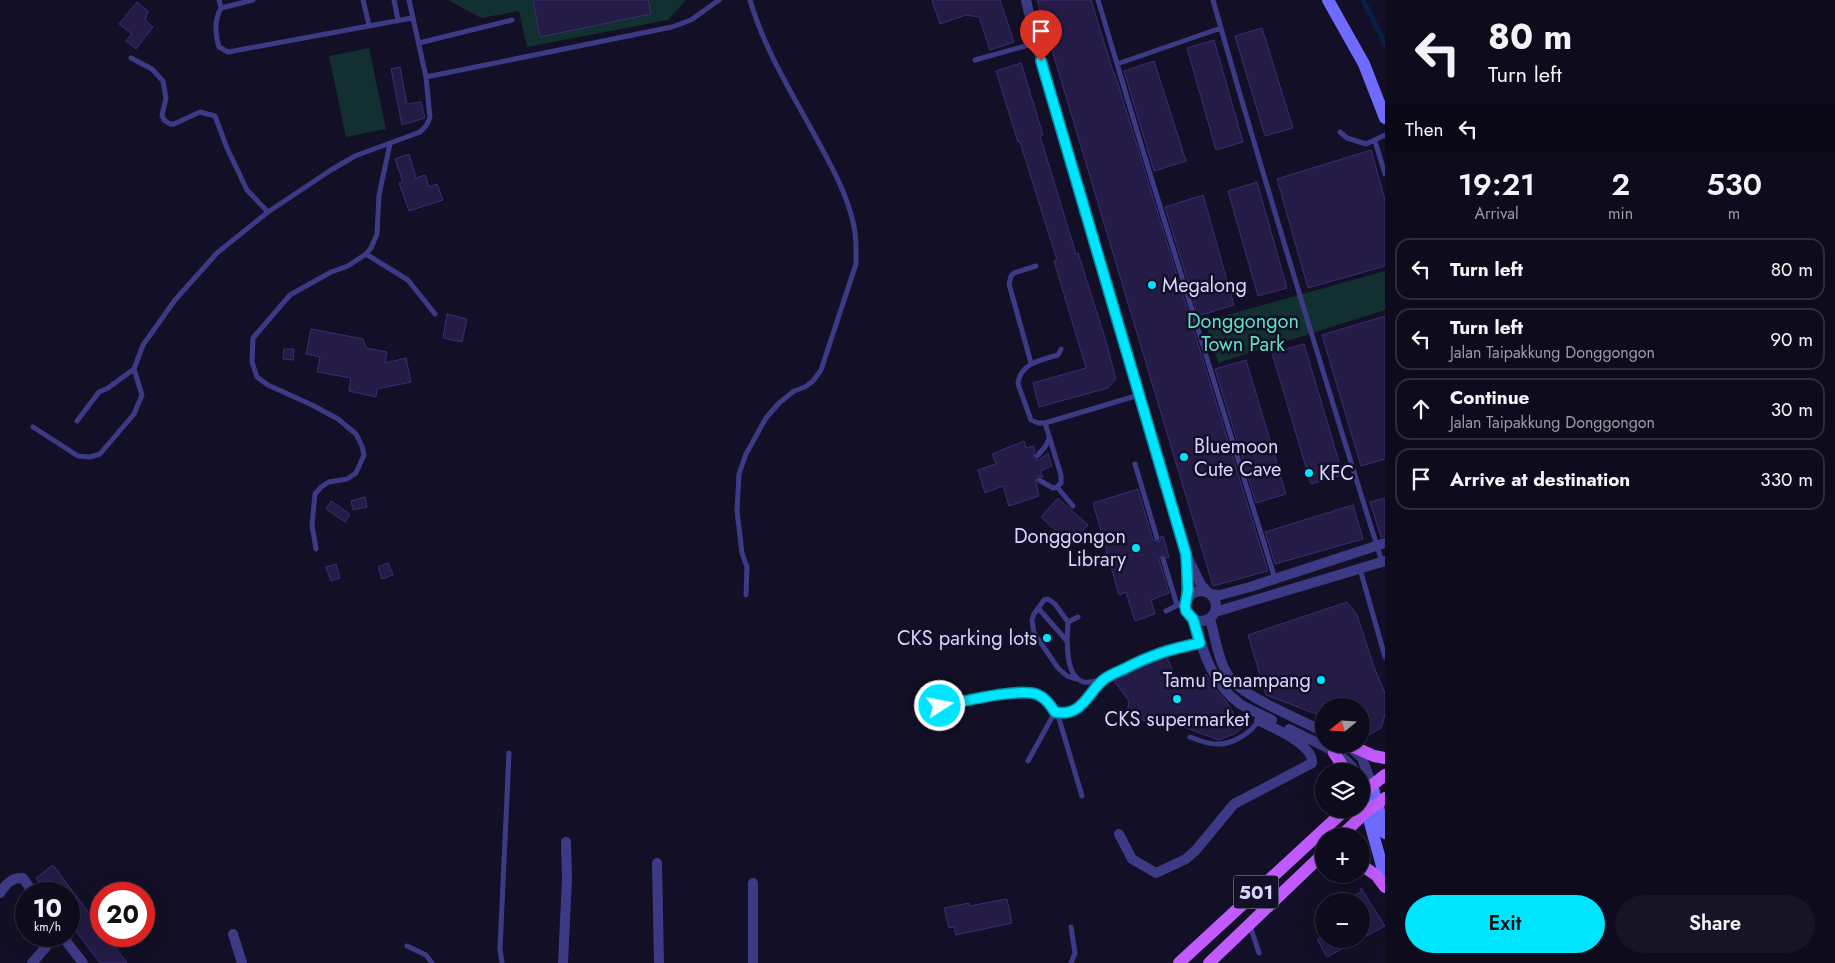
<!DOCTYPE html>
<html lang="en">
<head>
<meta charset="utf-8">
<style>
  body { margin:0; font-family:Jost,sans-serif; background:#171425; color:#f1f3f6; height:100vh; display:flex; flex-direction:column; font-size:19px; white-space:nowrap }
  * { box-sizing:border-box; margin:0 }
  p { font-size:16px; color:#9b9ba3 }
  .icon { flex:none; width:28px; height:28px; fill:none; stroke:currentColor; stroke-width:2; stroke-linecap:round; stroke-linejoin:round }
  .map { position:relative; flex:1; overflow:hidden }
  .drawer { display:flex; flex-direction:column; background:#0e0b1c; width:450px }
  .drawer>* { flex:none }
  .hud { background:#0e0b1c; color:#f1f3f6; overflow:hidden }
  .needle { width:32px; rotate:252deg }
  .tools { position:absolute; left:1315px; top:698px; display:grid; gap:10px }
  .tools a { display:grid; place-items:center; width:55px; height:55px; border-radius:50%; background:#0e0b1c; box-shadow:0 5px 20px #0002,0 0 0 1px #2e2b3b; font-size:25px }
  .speed { position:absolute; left:15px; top:882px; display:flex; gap:10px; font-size:25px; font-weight:700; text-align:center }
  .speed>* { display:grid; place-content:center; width:65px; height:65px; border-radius:50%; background:#0e0b1c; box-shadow:0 5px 20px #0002,0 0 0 1px #2e2b3b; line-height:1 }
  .speed small { font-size:12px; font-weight:400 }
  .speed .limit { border:8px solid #d22; background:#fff; color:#111 }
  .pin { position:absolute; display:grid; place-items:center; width:42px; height:42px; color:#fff; margin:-51px -21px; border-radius:50% 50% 50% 0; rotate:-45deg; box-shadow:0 0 5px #0007 }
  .pin .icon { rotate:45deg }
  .me { position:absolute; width:55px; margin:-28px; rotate:79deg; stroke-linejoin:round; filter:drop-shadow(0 0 4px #0008) }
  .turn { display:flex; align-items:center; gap:18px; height:105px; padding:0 20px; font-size:22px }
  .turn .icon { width:65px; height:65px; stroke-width:2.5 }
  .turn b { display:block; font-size:35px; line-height:42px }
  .then { display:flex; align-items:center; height:48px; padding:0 20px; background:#0003; gap:10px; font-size:19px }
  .eta { display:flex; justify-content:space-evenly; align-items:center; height:85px; text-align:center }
  .eta b { font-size:30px; font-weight:600; line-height:35px }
  .primary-button { display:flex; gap:10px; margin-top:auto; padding:10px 20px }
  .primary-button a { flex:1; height:58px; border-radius:30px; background:#00e5ff; color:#111; font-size:20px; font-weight:600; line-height:58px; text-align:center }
  .primary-button a+a { background:#171425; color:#f1f3f6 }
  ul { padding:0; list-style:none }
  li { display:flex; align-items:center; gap:15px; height:62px; margin:0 10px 8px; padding:0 10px; border:2px solid #2e2b3b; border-radius:15px }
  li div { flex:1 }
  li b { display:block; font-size:19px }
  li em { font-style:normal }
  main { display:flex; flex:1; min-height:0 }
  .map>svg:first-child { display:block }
</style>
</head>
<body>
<main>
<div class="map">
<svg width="1385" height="963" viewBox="0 0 1385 963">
  <rect width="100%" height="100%" fill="#130f26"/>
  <path fill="#12302f" d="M448,0H686L668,20L527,47L519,11L481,18Z
    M369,48L386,129L346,137L329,56Z
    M1385,271V310L1218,363L1205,321Z"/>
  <path fill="#0a1f44" d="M1360,0H1366L1385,38V49Z"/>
  <path fill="#241b47" stroke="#3b2d73" d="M533,0H648L651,14L540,37Z
    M932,0H1000L1014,42L990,50L979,17L966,15L940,24Z
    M1037,0H1091L1114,74H1115L1268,571L1213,586Z
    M137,2L148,11L145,20L153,27L136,49L126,41L132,34L119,24Z
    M1262,28L1293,128L1265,136L1235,36Z
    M1214,40L1243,142L1216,150L1187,48Z
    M1154,61L1186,161L1154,171L1124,71Z
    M1021,63L1043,135L1040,136L1076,254L1078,253L1105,338L1116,379L1108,388L1039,407L1033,383L1086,368L1054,261L1057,260L1020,142H1018L996,71Z
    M400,67L407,104L421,102L425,118L402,125L391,69Z
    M1371,150L1385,200V266L1308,288L1277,179Z
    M409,154L416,178L425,175L429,187L437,184L443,200L409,211L399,183L403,182L395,159Z
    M1257,182L1287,288L1258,296L1228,191Z
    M1203,195L1234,305L1198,316L1165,207Z
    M447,314L467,319L462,342L443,338Z
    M1385,316V459L1361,466L1322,335Z
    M311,329L363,339L366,348L387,352L385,363L406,358L411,382L377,389L376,397L349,391L351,378L317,372L320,357L306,354Z
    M1304,344L1343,475L1311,484L1272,353Z
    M284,349H294L293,360L283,359Z
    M1246,360L1286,494L1256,503L1215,369Z
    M1024,441L1026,448L1033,446L1035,451L1033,457L1036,460H1039L1048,453L1052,466L1040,471L1043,477L1038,476L1035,478L1039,496L1009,506L1003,486L985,493L978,470L996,464L992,454Z
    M1138,489L1153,540L1159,542L1161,537L1163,536L1169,557L1167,558L1162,555L1159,560L1169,593L1151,600L1155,614L1135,621L1126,592L1119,595L1093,503Z
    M365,497L367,507L353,510L351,501Z
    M1058,498L1088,525L1070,544L1041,517Z
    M1385,498V536L1381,537L1370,502Z
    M331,501L350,514L345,522L326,509Z
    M1353,505L1363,539L1275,564L1265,532Z
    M388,563L393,575L382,579L378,567Z
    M336,564L340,578L331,581L326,567Z
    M1347,602L1357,615L1374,667L1385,693V715L1381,728L1361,739V706H1324V717L1266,695L1248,635Z
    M1166,656L1177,680L1185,679L1197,682L1206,674L1217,691L1227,702L1242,728L1234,734L1219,740L1181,726L1151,723L1127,714L1129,701L1114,681Z
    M53,865L101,929V936H107L127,963H100L69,922V894H47L36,878Z
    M1361,888L1385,926L1327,957L1317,939H1361V901H1343L1361,892Z
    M1007,899L1012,923L956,935L954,927L949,928L944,908L969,903V906Z"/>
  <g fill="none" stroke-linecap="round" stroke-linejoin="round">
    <path stroke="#3d3a85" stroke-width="5" d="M219,0L221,8
      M253,0L221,8C214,21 215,33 219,47L228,52L412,18
      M363,0L369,25
      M394,0L398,20
      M409,0L426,77L672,27L691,20L719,0
      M1098,0L1143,151L1275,579
      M1213,0C1266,188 1324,376 1382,562
      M419,43L512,20
      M131,58L152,69L163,81L166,98L162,115L164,120L170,124H174L200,112L215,116L227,148L247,190L268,212
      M975,60L1036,43
      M1117,64L1221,28
      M1340,132L1347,138L1366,144L1385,135
      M1375,141L1385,174
      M366,254L408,280L435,314
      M1061,349L1058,355C1041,360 1020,363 1018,384L1031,420L1038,423H1045L1139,395
      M1031,363L1009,284L1011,276L1014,273L1036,266
      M77,421L99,392L108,388L134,369
      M33,427L78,456L90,457L100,454L134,414L142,395L134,369L143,345L175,300L217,253L268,212L331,170L355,156L420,132L426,126L430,118L426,77
      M1037,456L1045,447L1049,439
      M1135,464L1157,538
      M1039,480L1053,488L1057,487L1061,483V475L1045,423
      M1057,487L1073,506
      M316,549L312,525L315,494L321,487L329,482L347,479L356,473L364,455L362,446L356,434L338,419L312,405L268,385L257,377L252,362L253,338L290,295L331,272L348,266L366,254L371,248L377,234L379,195L390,144
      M1163,559L1177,605
      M1360,569L1385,657
      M746,595L747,567L742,553L737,511L739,474L746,454L766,418L779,403L794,391L805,387L813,381L821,370L856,264C856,251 857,236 853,222C847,195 833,169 820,145C795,98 765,52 750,0
      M1038,608L1067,641
      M1166,611L1186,601
      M1078,617L1068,622C1067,638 1064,677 1084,682C1090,683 1097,681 1103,680
      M1068,622L1055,604L1048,599L1044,600L1034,614L1032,620L1034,633L1058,668L1067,676L1077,679
      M940,706C961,702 1018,688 1036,694C1045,697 1050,705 1055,712C1083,717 1087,694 1103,680C1109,675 1117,672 1124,669C1151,655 1170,649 1200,643
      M1057,712L1082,796
      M1190,737C1198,740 1207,744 1216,744C1232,745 1251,733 1259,720
      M1028,761L1055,712
      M1250,925L1259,953
      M1071,927L1075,953L1071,963
      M407,946L426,955L432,963
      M502,963L500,949L509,753"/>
    <path stroke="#3d3a85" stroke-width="10" d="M1026,0L1036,43L1186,554L1201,585L1208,592
      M1186,560V600
      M1186 606a15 15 0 1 1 30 0a15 15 0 1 1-30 0Z
      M1210,594L1220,595L1250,587L1385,543
      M1215,612L1385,561
      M1193,619C1203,651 1212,684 1240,704C1250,710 1262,715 1272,720
      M1210,619C1215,636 1219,664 1230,678C1244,697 1301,720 1324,732
      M1289,729C1309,740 1344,752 1355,771
      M1352,749L1362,758L1372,785
      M1119,834L1132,859L1156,873L1186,859L1196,850L1234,804L1312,763C1314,745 1273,727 1259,721
      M657,863L659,963
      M753,883V963
      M0,893C6,884 12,877 23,878L34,894
      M233,934L242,963
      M62,936L83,963
      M32,963L46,947
      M563,963L567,879L566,842"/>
    <path stroke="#6f6bff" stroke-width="12" d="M1328,0L1364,64L1385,118
      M1372,785L1385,833
      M1362,794L1385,877"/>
    <path stroke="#c25bff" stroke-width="12" d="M1347,744L1374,756L1385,758
      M1334,753L1346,771
      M1361,794L1385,775
      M1341,836L1366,812L1385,798
      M1361,865L1376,875L1385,887
      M1179,963L1346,809
      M1209,963L1324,853"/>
  </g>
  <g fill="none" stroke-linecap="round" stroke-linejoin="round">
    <g stroke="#0095a6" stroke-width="12">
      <path id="route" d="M940,706C961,702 1017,688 1036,694C1045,697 1050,705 1055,712C1082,717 1087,694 1103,680C1109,675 1117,672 1124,669C1151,655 1170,649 1200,643L1193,619L1186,611L1185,606L1188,590L1186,554L1041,61"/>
    </g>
    <use href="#route" stroke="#00e5ff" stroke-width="9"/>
  </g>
  <g fill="#00e5ff" stroke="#130f26" stroke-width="2">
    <circle cx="1152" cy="285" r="5"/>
    <circle cx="1184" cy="457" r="5"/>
    <circle cx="1309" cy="473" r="5"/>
    <circle cx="1136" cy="548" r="5"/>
    <circle cx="1047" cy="638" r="5"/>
    <circle cx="1321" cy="680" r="5"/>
    <circle cx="1177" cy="699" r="5"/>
  </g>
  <g text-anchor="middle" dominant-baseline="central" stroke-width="5" stroke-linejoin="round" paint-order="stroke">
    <rect fill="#130f26" stroke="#9e99be" stroke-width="1" x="1233.5" y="875.5" width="45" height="33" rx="4"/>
    <g font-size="19" font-weight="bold" fill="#d9d4ff">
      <text x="1256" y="892">501</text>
    </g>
    <g font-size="20" fill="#d9d4ff" stroke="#130f26" text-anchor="start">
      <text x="1162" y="285">Megalong</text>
      <text x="1194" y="446">Bluemoon<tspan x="1194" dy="23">Cute Cave</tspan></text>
      <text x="1319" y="473">KFC</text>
      <text x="1126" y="536" text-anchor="end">Donggongon<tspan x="1126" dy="23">Library</tspan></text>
      <text x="1037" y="638" text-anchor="end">CKS parking lots</text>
      <text x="1311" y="680" text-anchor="end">Tamu Penampang</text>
      <text x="1177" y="719" text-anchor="middle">CKS supermarket</text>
    </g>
    <g font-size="20" fill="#5fe0c0" stroke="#130f26">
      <text x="1243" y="321">Donggongon<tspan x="1243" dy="23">Town Park</tspan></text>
    </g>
  </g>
</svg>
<div class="tools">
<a><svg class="needle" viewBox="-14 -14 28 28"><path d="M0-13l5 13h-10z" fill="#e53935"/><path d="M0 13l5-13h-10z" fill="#9b9ba3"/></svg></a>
<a><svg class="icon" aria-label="layers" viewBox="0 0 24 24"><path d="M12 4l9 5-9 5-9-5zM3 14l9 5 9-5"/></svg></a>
<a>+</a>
<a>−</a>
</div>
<div class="speed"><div>10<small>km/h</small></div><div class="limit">20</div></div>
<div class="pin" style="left:1041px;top:61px;background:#d93025"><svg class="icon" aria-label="arrive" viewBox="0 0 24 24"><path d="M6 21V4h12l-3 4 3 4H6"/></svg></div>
<svg class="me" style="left:940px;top:706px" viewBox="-20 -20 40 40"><circle r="17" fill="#00e5ff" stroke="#fff" stroke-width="3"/><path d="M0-11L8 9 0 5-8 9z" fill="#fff"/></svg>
</div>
<section class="drawer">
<div class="hud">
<div class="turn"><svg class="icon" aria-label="left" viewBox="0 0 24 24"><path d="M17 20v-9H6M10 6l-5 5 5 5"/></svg><div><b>80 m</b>Turn left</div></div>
<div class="then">Then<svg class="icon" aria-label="left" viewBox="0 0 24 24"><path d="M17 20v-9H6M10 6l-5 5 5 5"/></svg></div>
</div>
<div class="eta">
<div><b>19:21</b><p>Arrival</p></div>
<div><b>2</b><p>min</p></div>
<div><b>530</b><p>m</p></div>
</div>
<ul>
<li><svg class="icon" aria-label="left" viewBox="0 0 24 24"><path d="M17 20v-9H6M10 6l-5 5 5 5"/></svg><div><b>Turn left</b></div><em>80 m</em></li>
<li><svg class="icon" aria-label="left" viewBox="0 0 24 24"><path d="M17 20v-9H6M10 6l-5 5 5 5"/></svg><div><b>Turn left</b><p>Jalan Taipakkung Donggongon</p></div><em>90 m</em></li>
<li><svg class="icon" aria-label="ahead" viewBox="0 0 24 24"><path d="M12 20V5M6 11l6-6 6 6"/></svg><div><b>Continue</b><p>Jalan Taipakkung Donggongon</p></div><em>30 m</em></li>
<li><svg class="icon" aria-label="arrive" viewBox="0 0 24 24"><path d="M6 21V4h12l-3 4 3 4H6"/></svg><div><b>Arrive at destination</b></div><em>330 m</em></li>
</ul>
<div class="primary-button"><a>Exit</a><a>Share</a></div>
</section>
</main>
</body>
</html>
